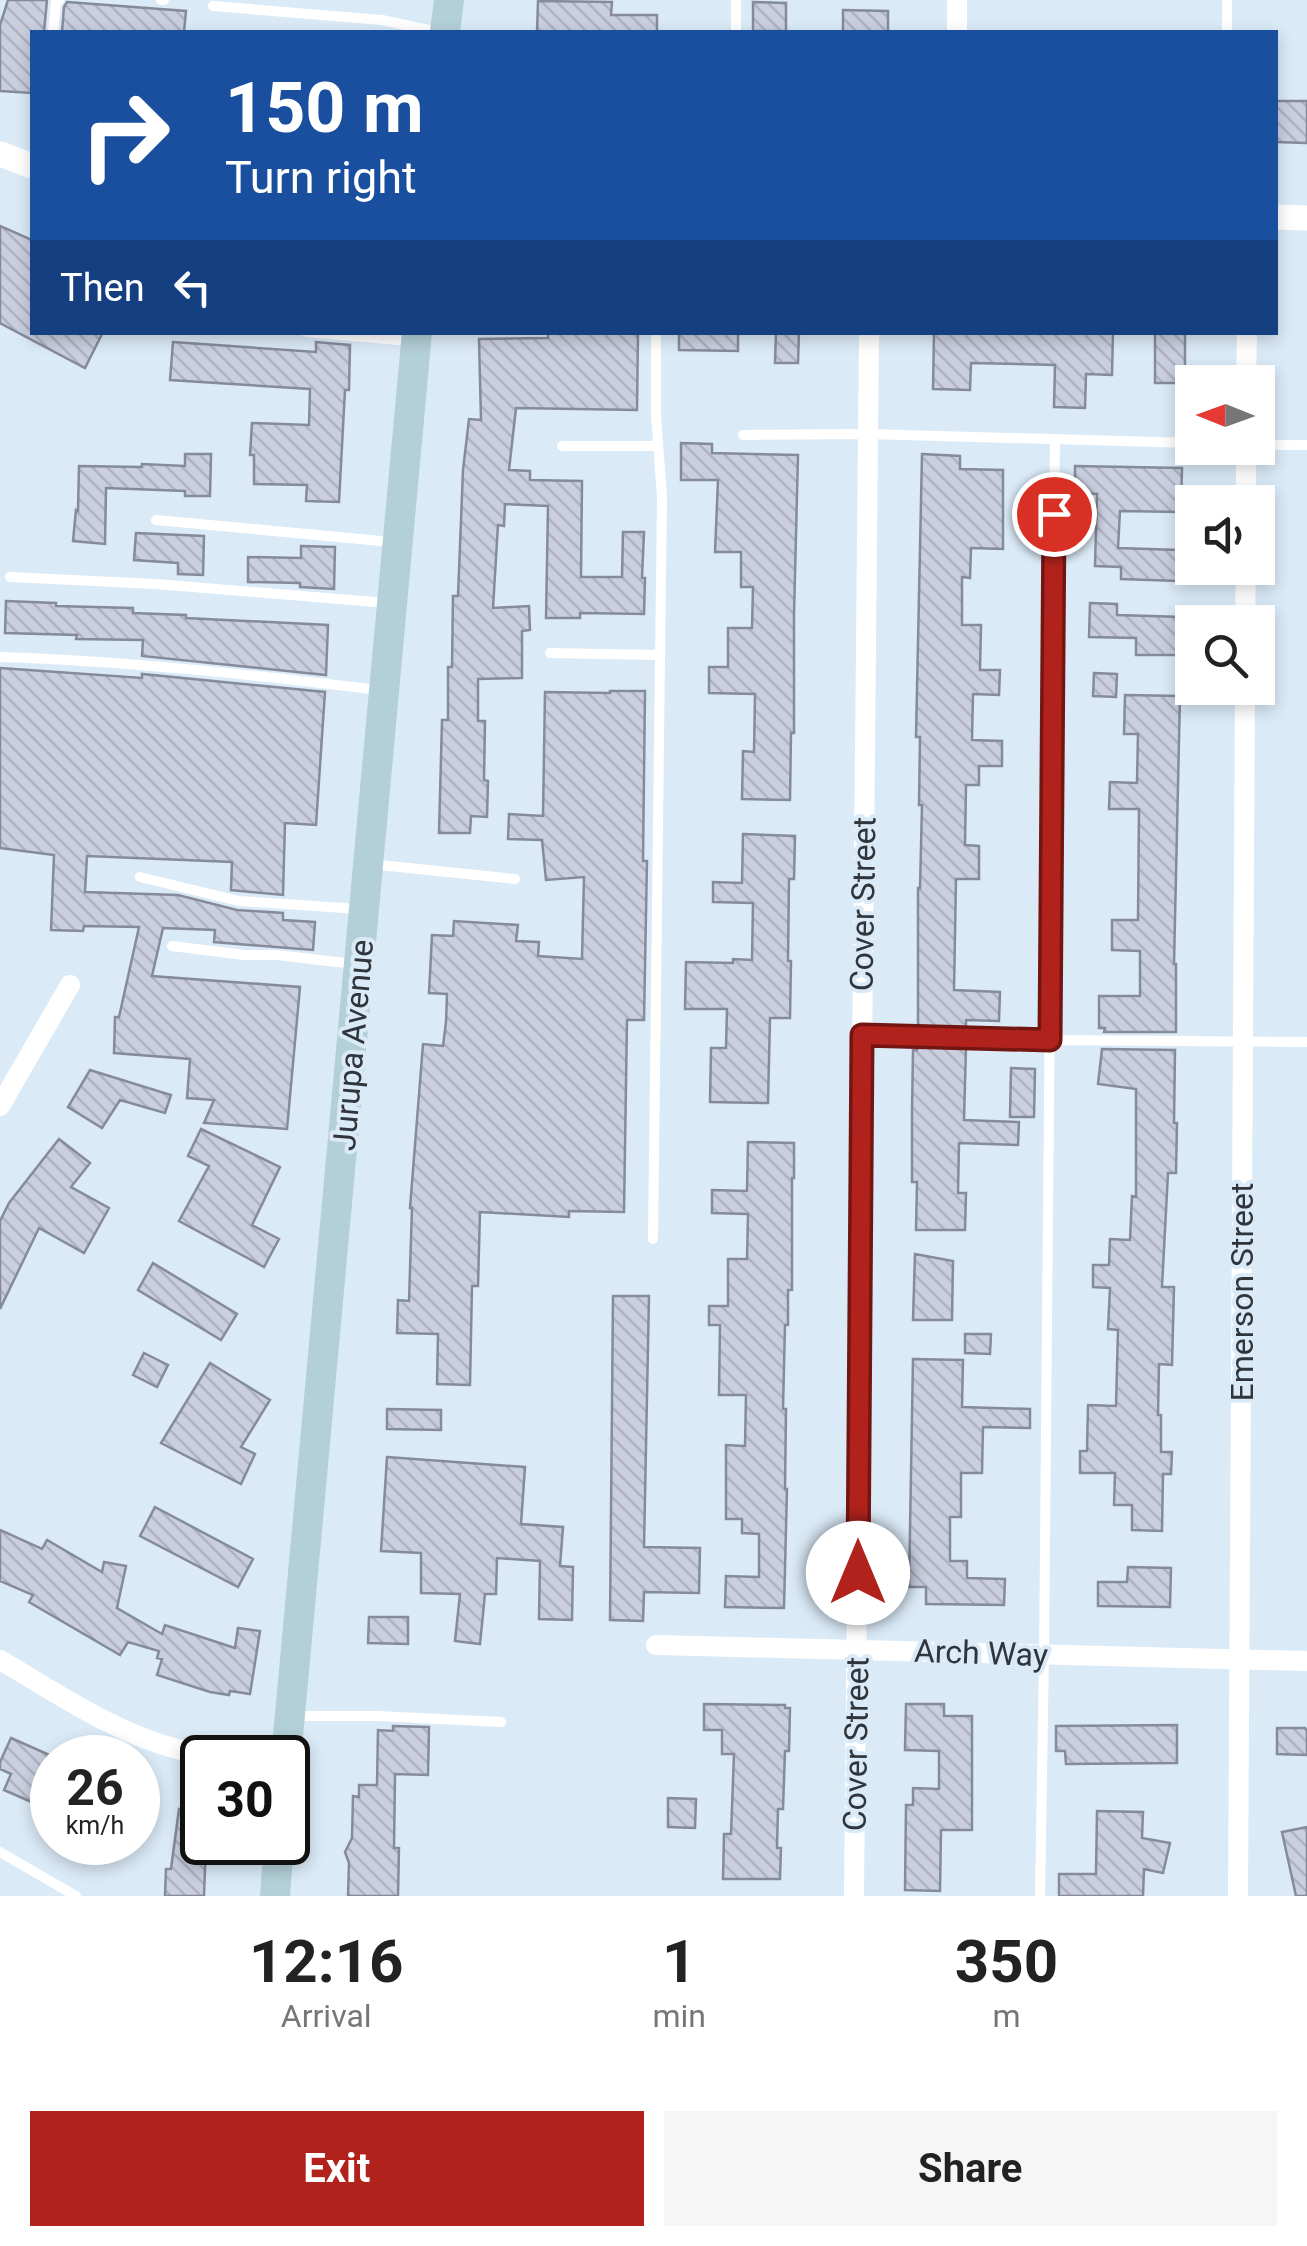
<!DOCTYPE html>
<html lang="en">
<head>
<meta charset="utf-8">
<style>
  body { margin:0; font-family:Roboto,sans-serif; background:#f6f6f6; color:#222; height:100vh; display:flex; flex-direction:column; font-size:38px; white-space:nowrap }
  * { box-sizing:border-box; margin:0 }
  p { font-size:32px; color:#767676 }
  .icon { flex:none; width:55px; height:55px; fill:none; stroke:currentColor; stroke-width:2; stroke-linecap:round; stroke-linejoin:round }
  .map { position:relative; height:1896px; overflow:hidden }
  .panel { display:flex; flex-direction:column; background:#fff; flex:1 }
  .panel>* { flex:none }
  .guide { position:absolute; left:30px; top:30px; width:1248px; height:305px; border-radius:0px; box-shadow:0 5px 15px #0003; background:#1a4fa0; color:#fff; overflow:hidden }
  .needle { width:65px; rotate:271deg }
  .buttons { position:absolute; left:1175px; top:365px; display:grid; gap:20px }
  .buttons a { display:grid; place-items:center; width:100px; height:100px; border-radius:0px; background:#fff; box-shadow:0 5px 15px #0003; font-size:50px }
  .speed { position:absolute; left:30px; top:1735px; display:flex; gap:20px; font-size:50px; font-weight:700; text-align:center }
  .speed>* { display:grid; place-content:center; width:130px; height:130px; border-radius:50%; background:#fff; box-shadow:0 5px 15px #0003; line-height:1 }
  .speed small { font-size:25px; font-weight:400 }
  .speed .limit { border:5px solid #111; border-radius:15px; background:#fff; color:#111 }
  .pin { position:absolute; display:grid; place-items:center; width:85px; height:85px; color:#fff; margin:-42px; border:5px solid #fff; border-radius:50%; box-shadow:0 2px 10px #0007 }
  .me { position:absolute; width:110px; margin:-55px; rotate:0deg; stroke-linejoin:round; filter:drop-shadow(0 0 8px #0008) }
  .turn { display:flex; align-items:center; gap:35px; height:210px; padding:0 30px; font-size:45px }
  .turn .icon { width:130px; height:130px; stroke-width:2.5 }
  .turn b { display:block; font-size:70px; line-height:85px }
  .then { display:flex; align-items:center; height:95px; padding:0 30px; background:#0003; gap:20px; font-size:38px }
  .eta { display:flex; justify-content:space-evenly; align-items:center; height:170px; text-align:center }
  .eta b { font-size:60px; font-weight:700; line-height:70px }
  .action { display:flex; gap:20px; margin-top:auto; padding:20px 30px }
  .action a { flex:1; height:115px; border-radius:0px; background:#b1221c; color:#fff; font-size:40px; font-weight:700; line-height:115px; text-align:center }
  .action a+a { background:#f6f6f6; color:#222 }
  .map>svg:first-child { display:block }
</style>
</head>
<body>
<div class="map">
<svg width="1307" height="1896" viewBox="0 0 1307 1896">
  <defs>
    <pattern id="building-back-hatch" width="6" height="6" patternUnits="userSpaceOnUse" patternTransform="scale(2.5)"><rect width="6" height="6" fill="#cacfe0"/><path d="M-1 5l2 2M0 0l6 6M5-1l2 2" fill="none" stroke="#aeb2c1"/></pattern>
  </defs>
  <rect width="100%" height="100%" fill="#daeaf7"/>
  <path fill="url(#building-back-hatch)" stroke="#868b9b" stroke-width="2.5" d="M8,0H47L44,32H32V93L0,91V25Z
    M538,1L612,2L611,15H657V32H537Z
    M67,2L186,11L184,32H62L64,7Z
    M753,2L786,3V31H753Z
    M843,10L888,11V32H843Z
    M1275,101H1307V143L1275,142Z
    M0,226L32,240V332H103L85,368L0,323Z
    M548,332H638L637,410L516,408L509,470L530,471V480L582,481L581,577H622L623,532H644L642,578H645L644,614L580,613V618H546L548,506L505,504L504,526L498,525L493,608L529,606L530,630L522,631V678L478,679V721H485L484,780L488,781L487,817L471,816L470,833H439L442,720H448V667H452L453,596H458L463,470L469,419L481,420L479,339L548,338Z
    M679,332H738V351L679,350Z
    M776,332H799L798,363H775Z
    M934,332H1113L1112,375L1086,374L1085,408L1054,407L1055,365L971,363L970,390L933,389Z
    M1155,332H1185V383H1155Z
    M173,342L316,352V342L350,345L349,390H345L339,502L306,501L307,485L254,484V455H250L252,423L309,425L310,389L170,380Z
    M681,443L712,444V453L798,455L794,615V733H791L790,800L742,799L743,751L754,752L755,694L709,693V667H728V628H752L753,587H741V552H715L718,480H681Z
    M185,454H211L210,496H185V491L106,488L105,544L73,541L76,510L78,511L79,466L142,467V464L185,466Z
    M922,454L960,456V469L1003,470V549L971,548L970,578L962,577V625H981L980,670H1000L999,695L973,694L972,740L1002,741V766H979V785H966L965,845L979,846V879H956L954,990L1000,992L999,1021L966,1020V1029L918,1028V888H920L922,805H919L920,737H916Z
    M1075,466L1182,468L1181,512L1120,511L1118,548L1179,550L1178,581L1121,579V567L1095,566L1097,494L1075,493Z
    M136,533L204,536L203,575L178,574V563L134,560Z
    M301,546L335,547L334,589L300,587V583L248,582V557L301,558Z
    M6,601L56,603V606L133,608V613L186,615V618L328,625L326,675L142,656L143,640L76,639L77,635L5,633Z
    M1090,603L1117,604V615L1183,617L1182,655H1136V638L1089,637Z
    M0,668L142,678V674L325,692L316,825L285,823L283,895L231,890L232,862L87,856L85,892L178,895L237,910L283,913V920L315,922L313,950L214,942L215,930L163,928L152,976L300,987L287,1129L204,1123L214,1100L187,1098L190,1059L114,1053L115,1017H119L139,927L84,926L83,931L51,930L54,855L0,848Z
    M1094,673L1117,674L1116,697L1093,696Z
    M610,691H645L643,861H647L644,1020H627L624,1212L569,1211V1217L480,1212L478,1286H472L470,1385L437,1384L438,1334L397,1333L398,1300L409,1301L412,1208H410L423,1044L443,1046L446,1022L447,994L429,993L432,935L453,936L454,921L518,925L516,941L539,942L538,956L582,959L584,877L546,880L542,840L508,839L509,814L543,816L545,692L610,693Z
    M1125,695L1180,696L1174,964H1176V1032H1104L1105,1028H1099V996H1140V951L1112,950V920H1138L1139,809H1109L1110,782L1137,783L1138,734H1124Z
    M743,834L795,836L794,879H789L788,961H791L790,1018H770L768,1103L710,1102L711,1048H726L727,1009H685L686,962L733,963V959L752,960L753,903L713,902V882L742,883Z
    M917,1045L966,1047L964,1120L1019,1122L1018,1145L959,1143L958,1193H966L965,1230H916L917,1182H912V1112L913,1050H917Z
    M1102,1049L1175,1050L1174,1123H1177L1176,1173H1168L1162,1287H1174L1172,1365L1159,1364L1158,1415H1161V1452H1172L1171,1474H1163L1162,1531L1132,1530V1505H1114L1115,1473H1080V1451H1087L1088,1405L1116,1406L1118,1330L1108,1329L1110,1288L1093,1287V1265H1109L1110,1239L1130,1240L1132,1196L1136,1197V1089L1098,1084Z
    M1011,1068L1035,1069L1034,1117H1010Z
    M90,1070L171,1095L165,1113L120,1100L102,1128L68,1107Z
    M201,1129L280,1167L252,1225L279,1239L264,1267L179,1221L209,1166L188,1156Z
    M59,1139L90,1163L71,1187L109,1208L84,1253L39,1228L0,1309V1221L9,1203Z
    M748,1142L794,1143V1178H792V1290H788V1325H785L783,1409H786L785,1489H787L784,1608L725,1607L726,1576L759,1577V1534L742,1533V1519H726V1445L745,1446L746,1395H719L720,1325H709V1306H728V1259H747L748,1214L712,1213V1190L747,1191Z
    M915,1254L953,1261L952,1320H913Z
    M153,1263L237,1314L221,1340L138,1290Z
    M613,1296H649L644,1547L700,1548L699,1593L644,1592L643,1621L610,1620Z
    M965,1334H991L990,1354L965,1353Z
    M144,1353L168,1365L157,1387L133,1375Z
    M913,1359L963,1360L962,1407L1030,1409V1428L983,1427L982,1473H961V1517H950V1561H967V1578L1005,1579L1004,1605L926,1604V1587H909Z
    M210,1363L270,1400L241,1447L255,1454L241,1484L161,1443Z
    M387,1409L441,1410V1430L387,1429Z
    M387,1457L525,1467L521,1524L563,1527L560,1566L573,1567L572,1620L539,1619L540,1561L497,1558L496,1594H485L480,1644L455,1641L460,1594L421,1593V1553L381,1551Z
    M155,1507L253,1559L238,1587L140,1536Z
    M0,1530L42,1549L47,1540L102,1572L104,1562L126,1566L117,1608L162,1634L165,1625L235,1648L238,1628L260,1631L250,1694L230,1691L229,1695L210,1692L157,1675L162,1659L157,1658L159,1651L128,1642L120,1655L29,1602L33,1595L0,1581Z
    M1128,1567L1171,1568L1170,1607L1098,1606V1582H1127Z
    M369,1617H408V1644L368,1643Z
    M704,1704L785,1705V1708H790L789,1751H785L783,1809H778L777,1848H781L780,1879H723L724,1834H731L734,1754H722V1730H704Z
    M906,1704H944V1716H972V1830H941L940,1891L905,1890L906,1805H913V1788L939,1789V1751L905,1750Z
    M1177,1725V1763L1066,1764L1065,1751H1056V1726Z
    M393,1726L429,1727L428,1775L395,1774L394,1848H399L398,1896H348L349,1863L345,1852L352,1838L353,1796L359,1797V1785H377L378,1730L393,1731Z
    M1277,1728H1305L1307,1731V1755L1277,1754Z
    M11,1738L52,1756V1811L4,1790L11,1774L0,1769V1762Z
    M668,1798L696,1799L695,1828L668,1827Z
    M179,1809L202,1812V1842H206L204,1896H165L166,1869H171Z
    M1097,1811L1143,1812L1142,1838L1170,1843L1163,1873L1144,1869L1143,1896H1059V1874H1096Z
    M1307,1827V1896H1296L1282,1832Z"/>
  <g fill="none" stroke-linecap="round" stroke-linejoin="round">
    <path stroke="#fff" stroke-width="10" d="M161,0H164
      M213,6L382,20L438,32
      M53,32L56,2L59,0
      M736,32V0
      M1227,32V0
      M306,332L410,341
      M743,435L868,434L1192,443
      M1258,445H1307
      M562,446H658
      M156,520L392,542
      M10,577L156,584L387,603
      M550,653L660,655
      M0,657C126,661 254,675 379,690
      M370,864L515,879
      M140,877L239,901L359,909
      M172,946L244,955H277L354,964
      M863,1035L1049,1040L1307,1042
      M653,1239L662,496L656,415V332
      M291,1716H378L501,1722
      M0,1852L76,1896
      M1040,1896L1044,1655L1055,439"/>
    <path stroke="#fff" stroke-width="20" d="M957,32V0
      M1246,382L1247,332
      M1246,502V448
      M1245,622L1246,568
      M0,1106L70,985
      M656,1645L1307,1661
      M0,1660C58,1694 116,1734 181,1750C199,1754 218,1755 235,1758
      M854,1896L869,332
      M1238,1896L1245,688"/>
    <path stroke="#fff" stroke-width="25" d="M0,154L32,166
      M1275,217L1307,218"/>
    <path stroke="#b3cfd7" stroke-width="30" d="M445,32L449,0
      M286,1758L417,332
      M275,1896L279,1842"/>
  </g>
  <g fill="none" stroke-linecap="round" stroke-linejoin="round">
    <g stroke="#731612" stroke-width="25">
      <path id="route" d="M858,1573L862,1035L1050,1040L1054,514"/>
    </g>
    <use href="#route" stroke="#b1221c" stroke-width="18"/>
  </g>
  <g text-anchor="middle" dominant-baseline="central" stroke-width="8" stroke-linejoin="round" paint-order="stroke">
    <g font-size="32" fill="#2f353a" stroke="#daeaf7">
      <text transform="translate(863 904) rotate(-89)">Cover Street</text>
      <text transform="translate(353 1045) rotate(-85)">Jurupa Avenue</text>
      <text transform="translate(1242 1292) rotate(-90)">Emerson Street</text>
      <text transform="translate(981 1653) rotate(2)">Arch Way</text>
      <text transform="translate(856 1744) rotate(-89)">Cover Street</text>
    </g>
  </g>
</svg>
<div class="buttons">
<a><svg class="needle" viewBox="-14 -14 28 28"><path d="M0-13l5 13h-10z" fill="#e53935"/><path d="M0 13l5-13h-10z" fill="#767676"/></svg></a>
<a><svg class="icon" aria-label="sound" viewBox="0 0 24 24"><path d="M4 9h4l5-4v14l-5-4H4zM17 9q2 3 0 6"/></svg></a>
<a><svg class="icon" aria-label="search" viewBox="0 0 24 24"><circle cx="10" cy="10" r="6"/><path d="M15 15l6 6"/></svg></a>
</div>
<div class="speed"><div>26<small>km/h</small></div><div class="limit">30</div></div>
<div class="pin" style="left:1054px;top:514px;background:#d93025"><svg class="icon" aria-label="arrive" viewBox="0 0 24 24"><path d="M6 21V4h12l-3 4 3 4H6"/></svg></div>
<svg class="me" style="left:858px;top:1573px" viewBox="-20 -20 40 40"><circle r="19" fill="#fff"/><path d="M0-13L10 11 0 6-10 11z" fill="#b1221c"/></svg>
<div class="guide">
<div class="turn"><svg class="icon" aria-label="right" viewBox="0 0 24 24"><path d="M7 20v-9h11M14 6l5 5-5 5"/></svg><div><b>150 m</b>Turn right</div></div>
<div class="then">Then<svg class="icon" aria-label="left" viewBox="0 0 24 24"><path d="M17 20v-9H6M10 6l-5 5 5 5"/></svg></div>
</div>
</div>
<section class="panel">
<div class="eta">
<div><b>12:16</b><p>Arrival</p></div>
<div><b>1</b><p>min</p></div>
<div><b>350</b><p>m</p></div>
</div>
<div class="action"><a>Exit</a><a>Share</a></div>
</section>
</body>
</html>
